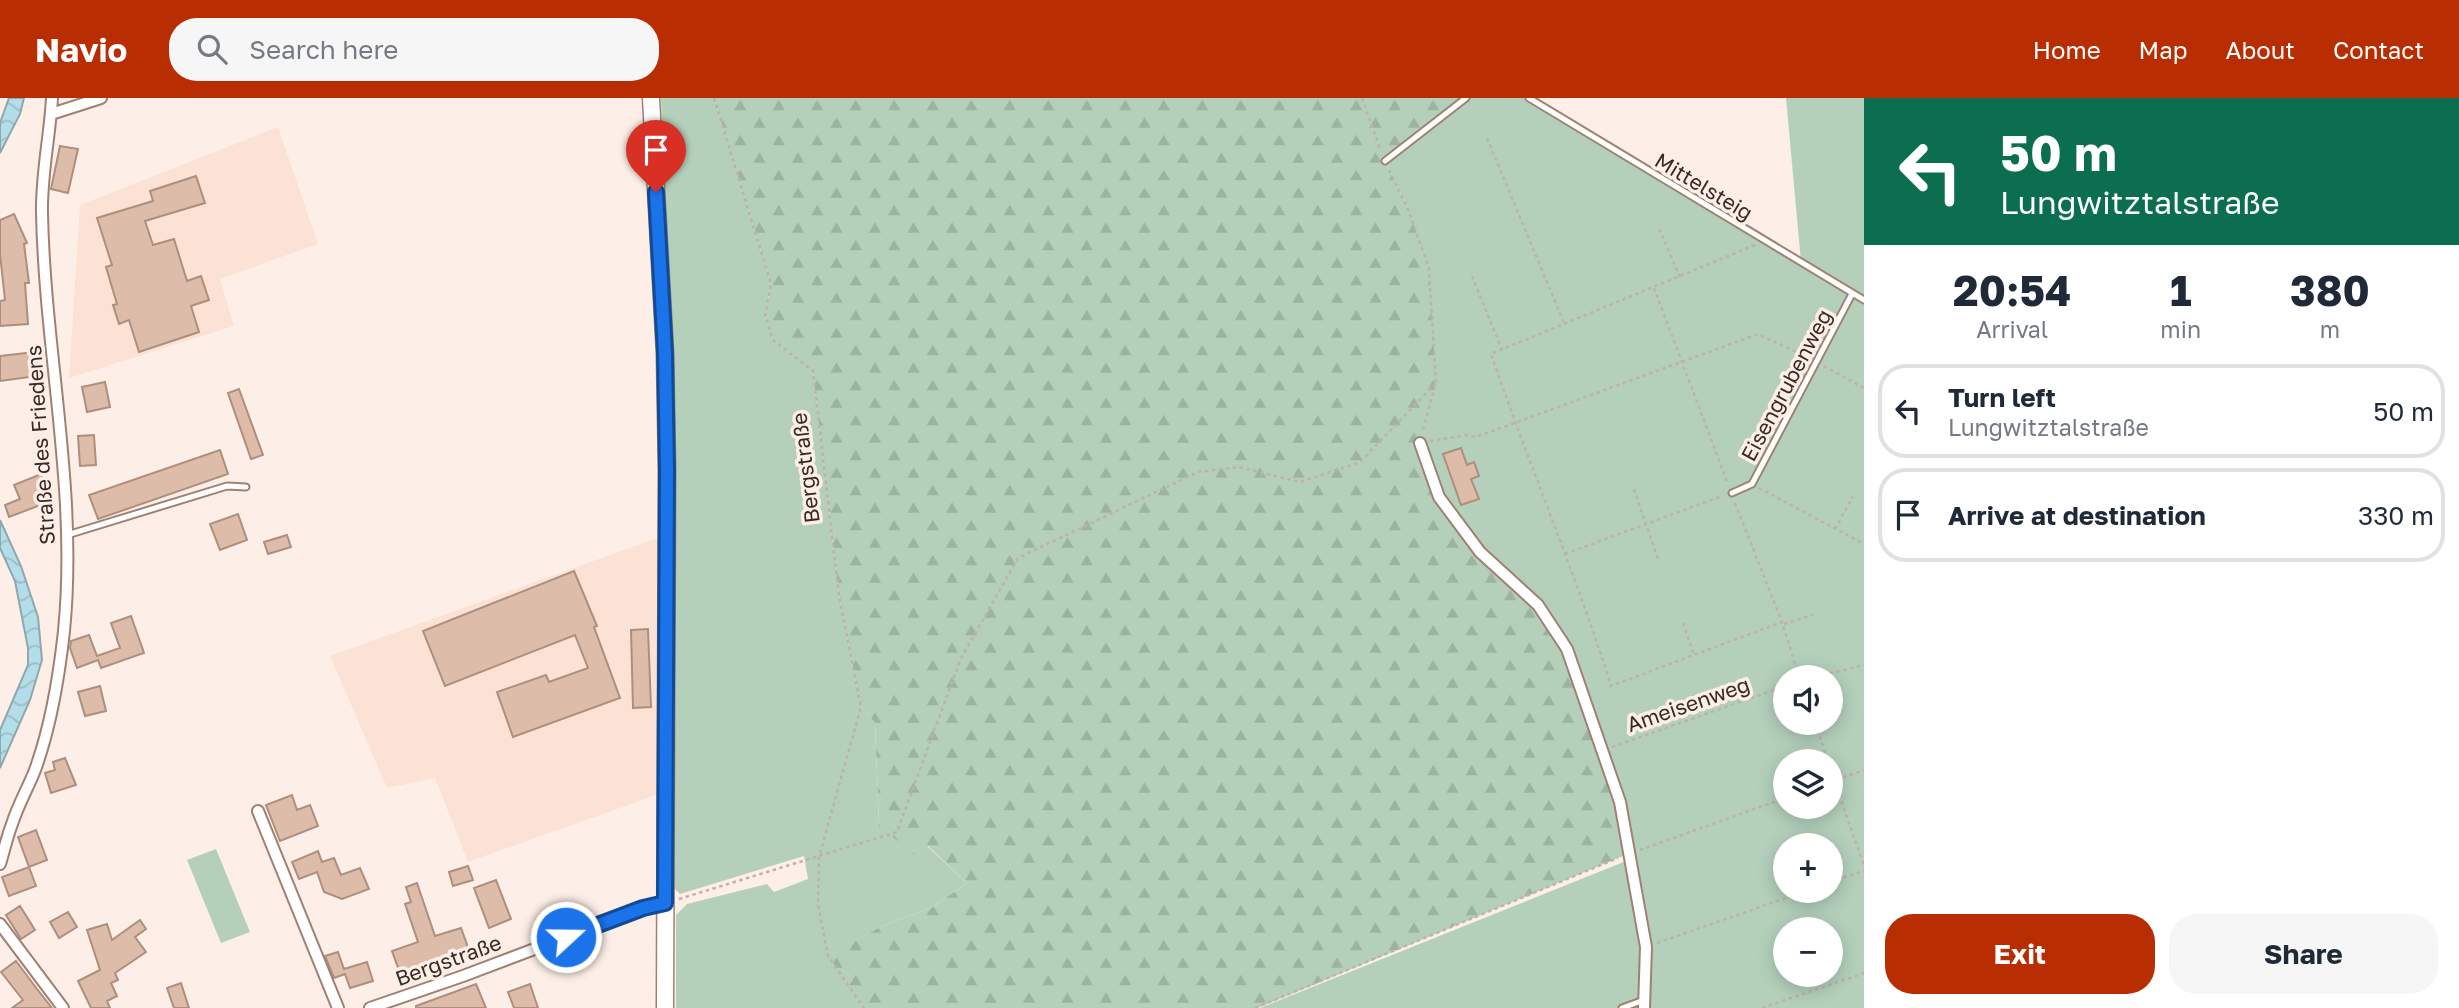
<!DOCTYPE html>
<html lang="en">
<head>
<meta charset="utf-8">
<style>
  body { margin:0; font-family:"Golos Text",sans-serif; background:#f6f6f7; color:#1f2937; height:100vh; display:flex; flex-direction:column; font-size:26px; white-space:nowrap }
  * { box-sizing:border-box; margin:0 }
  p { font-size:23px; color:#747a83 }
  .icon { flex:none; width:38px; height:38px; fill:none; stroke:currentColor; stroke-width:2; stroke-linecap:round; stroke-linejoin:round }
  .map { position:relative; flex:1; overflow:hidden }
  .side { display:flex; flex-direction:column; background:#fff; width:595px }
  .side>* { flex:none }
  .hud { background:#0b6e4f; color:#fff; overflow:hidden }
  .buttons { position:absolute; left:1773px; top:567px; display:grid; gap:14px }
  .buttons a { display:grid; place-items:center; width:70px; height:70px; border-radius:50%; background:#fff; box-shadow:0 4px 18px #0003; font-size:35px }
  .pin { position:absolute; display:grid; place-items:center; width:60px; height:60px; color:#fff; margin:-72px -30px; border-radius:50% 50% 50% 0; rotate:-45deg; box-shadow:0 0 7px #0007 }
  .pin .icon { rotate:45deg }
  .me { position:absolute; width:77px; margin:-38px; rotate:69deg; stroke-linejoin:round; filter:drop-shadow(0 0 5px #0008) }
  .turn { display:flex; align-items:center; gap:24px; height:147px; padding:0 21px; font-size:32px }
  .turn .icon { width:91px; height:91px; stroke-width:2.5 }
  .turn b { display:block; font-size:49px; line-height:60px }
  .eta { display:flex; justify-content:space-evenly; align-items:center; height:119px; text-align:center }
  .eta b { font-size:42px; font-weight:700; line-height:49px }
  .button { display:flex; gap:14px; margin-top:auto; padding:14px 21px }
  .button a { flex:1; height:80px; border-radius:28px; background:#b82e02; color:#fff; font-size:28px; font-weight:700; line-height:80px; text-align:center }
  .button a+a { background:#f6f6f7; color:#1f2937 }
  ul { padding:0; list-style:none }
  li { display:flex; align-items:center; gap:21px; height:94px; margin:0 14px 10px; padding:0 7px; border:4px solid #e0e1e3; border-radius:28px }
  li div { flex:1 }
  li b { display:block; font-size:26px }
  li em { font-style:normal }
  header { display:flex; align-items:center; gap:42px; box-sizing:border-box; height:98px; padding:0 35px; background:#b82e02; color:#fff }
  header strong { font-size:33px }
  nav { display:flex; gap:38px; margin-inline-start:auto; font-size:24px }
  .search { width:490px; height:63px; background:#f6f6f7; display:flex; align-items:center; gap:18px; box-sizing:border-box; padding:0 24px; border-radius:28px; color:#747a83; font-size:26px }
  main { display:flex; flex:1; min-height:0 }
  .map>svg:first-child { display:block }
</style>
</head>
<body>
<header>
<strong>Navio</strong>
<div class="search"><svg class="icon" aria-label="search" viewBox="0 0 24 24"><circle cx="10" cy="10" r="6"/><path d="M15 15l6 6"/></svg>Search here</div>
<nav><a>Home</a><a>Map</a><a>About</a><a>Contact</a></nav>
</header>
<main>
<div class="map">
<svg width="1864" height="910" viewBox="0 0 1864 910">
  <defs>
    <pattern id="forest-firs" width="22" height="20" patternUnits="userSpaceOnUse" patternTransform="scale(1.75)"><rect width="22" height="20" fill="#b4d0bb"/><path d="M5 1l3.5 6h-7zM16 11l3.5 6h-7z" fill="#9cb3a1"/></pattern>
    <pattern id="water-waves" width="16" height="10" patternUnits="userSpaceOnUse" patternTransform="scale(1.75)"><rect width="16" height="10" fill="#b3dde8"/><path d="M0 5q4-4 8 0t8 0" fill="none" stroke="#9bbec7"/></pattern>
  </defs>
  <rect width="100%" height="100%" fill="#fdefe7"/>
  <path fill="#fce2d5" d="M278,29L318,146L220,181L234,228L69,280L80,107Z
    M660,439L656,697L468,764L435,680L387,690L330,558Z"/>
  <path fill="#b4d0bb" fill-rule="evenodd" d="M661,0H714L771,186L765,217L773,242L813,273L839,498L861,609L875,625L879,727L927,748L967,785L931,810L882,828L829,858L864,910H676V817L687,806L767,786L774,794L808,781L804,758L680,796L675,791L676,373Z
    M1466,0H1529L1801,164L1786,0H1864V910H1260L1631,761L1480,454L1439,399L1420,345L1436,284L1408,111L1385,63ZM1785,579H1830V625H1785ZM1785,663H1830V709H1785ZM1785,747H1830V793H1785ZM1785,831H1830V877H1785Z
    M216,751L250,834L221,845L187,762Z"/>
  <path fill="url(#forest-firs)" d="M714,0H1466L1385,63L1408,111L1429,170L1436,285L1420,345L1439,399L1480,454L1538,507L1567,551L1620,704L1630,755L1258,910H864L828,858L882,828L931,810L967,785L928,748L915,757L879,728L875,625L861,609L839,498L813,274L773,242L765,217L771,186Z"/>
  <path fill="url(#water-waves)" stroke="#8ea8ad" stroke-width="2" d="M9,0H24L20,16L0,55V25Z
    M0,422L21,468L38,519L42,562L30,602L0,670V632L28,567V550L15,483L0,450Z"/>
  <path fill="#ddbcaa" stroke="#ae8e7d" stroke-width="2" d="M60,48L78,51L68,95L51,91Z
    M196,78L205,105L145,123L153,147L174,141L187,183L201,178L209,202L191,208L199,234L139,254L129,222L119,226L113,207L117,206L106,169L112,167L97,120L153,103L150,93Z
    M14,116L27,145L24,146L29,185H25L28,226L0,228V203L5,202L0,156V122Z
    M34,254L37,278L0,283V258Z
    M105,284L110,309L87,314L82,289Z
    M239,291L263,357L251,361L228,295Z
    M94,337L96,367L80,368L78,338Z
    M1461,350L1467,367L1474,364L1479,378L1471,381L1479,401L1461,407L1443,356Z
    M220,352L228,376L98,421L89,397Z
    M41,376L51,403L9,419L5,407L20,401L14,387Z
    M238,416L247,442L220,452L210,426Z
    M287,437L291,449L268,456L264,444Z
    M574,473L597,528L594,529L620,600L513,639L497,594L546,577L549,584L588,570L575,537L445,588L423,533Z
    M131,518L144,555L101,570L98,562L77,570L70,550L71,543L89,537L97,558L120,550L111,525Z
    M648,531L651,609L633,610L631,532Z
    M100,588L106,613L85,618L78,594Z
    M65,660L76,687L51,695L45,675L55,672L53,664Z
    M292,697L297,712L310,707L318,728L280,743L266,707Z
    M36,732L47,762L29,769L18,739Z
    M318,753L322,764L334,760L341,777L360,770L369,791L342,801L324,794L317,774L299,781L292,764Z
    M468,768L473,782L453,788L449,774Z
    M29,769L36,788L9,798L2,779Z
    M496,782L511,821L489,830L474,790Z
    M417,785L435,838L461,830L469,852L400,875L392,853L418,844L405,806L411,804L406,789Z
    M20,808L35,832L21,841L6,817Z
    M68,814L77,829L59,840L50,824Z
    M140,822L146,831L135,839L146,854L115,875L118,882L111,885L117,898L107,903L110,910H91L78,883L100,872L87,832L107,826L112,842Z
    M338,854L344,871L367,864L373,883L350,890L345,876L334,880L325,858Z
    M16,863L37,891L52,910H12L23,902L1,874Z
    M181,885L189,910H174L167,890Z
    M476,886L486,910H416V908Z
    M530,886L538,910H514L508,894Z"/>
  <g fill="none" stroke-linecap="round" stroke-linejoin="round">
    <g stroke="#a08171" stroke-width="9">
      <path id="lane" d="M1529,0L1864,202
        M1385,63L1466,0
        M1732,395L1752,386L1852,196
        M67,437L227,388L246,389
        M1622,910L1644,902"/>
    </g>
    <g stroke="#a08171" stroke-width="14">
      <path id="street" d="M51,16L101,0
        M1420,345L1439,399L1480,454L1538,507L1567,551L1620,704L1646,849L1644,910
        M258,713L338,910
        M0,766C4,753 7,739 12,726C18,707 28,690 35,672C51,628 59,579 64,533C78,392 45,256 42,116C41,77 50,38 52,0
        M0,826L63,910
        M370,910L463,878L643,810L665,805"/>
    </g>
    <g stroke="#a08171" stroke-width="19">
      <path id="secondary" d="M651,0L665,255L667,372L665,910"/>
    </g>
    <path stroke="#bfb2aa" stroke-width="2.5" stroke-dasharray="3.5 3.5" stroke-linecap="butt" d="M714,0L771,186L765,217L773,242L813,273L839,498L861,609L819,759L818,806L828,858L864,910
      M1362,0L1381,53
      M1487,40L1564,225
      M1389,72L1408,111L1429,170L1436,285L1423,332
      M1659,131L1680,179
      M1755,147L1491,256C1529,367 1576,476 1611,588L1782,524
      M1472,178L1502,252
      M1654,190L1728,386
      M1824,268L1864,290
      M1430,343L1468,337L1476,339L1758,236L1809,260
      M1759,390L1864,446
      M1634,391L1658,461
      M1735,405L1782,524L1799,579
      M1835,431L1853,398
      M1565,456L1722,398
      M1683,525L1694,557
      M1784,526L1812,517L1815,513
      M1816,579L1864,567
      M1815,625L1828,663
      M1612,649L1785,588
      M1830,670L1864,768
      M1830,684L1864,672
      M1640,752L1785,700
      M1830,784L1864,773
      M679,801L897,734L961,560L1018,460L1198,374L1239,369L1300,384L1360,364L1436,285
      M1657,845L1806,793
      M1255,910L1618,760
      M1762,910L1864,875"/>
    <use href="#lane" stroke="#fff" stroke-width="5"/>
    <use href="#street" stroke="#fff" stroke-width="10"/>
    <use href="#secondary" stroke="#fff" stroke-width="16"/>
  </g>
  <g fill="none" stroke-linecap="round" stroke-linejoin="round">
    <g stroke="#114b97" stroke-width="18">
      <path id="route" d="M566,839L643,810L665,805L667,372L665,255L656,94"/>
    </g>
    <use href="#route" stroke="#1a73e8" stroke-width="12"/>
  </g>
  <g text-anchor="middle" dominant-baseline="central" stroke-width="7" stroke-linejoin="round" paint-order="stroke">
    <g font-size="21" fill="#382b24" stroke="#fdefe7">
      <text transform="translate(1704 88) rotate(31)">Mittelsteig</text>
      <text transform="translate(1786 287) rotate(-62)">Eisengrubenweg</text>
      <text transform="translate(40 347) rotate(-94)">Straße des Friedens</text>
      <text transform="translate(805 370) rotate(-97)">Bergstraße</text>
      <text transform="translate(1688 606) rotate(-19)">Ameisenweg</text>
      <text transform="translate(448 862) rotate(-20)">Bergstraße</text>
    </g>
  </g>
</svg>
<div class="buttons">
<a><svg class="icon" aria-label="sound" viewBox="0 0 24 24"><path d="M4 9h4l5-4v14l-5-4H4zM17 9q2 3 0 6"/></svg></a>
<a><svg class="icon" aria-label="layers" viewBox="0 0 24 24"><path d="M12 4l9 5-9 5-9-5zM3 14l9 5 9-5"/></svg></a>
<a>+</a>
<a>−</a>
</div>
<div class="pin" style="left:656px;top:94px;background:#d93025"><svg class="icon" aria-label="arrive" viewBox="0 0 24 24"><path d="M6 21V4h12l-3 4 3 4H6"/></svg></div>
<svg class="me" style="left:566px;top:839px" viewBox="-20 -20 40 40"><circle r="17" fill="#1a73e8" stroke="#fff" stroke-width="3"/><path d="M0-11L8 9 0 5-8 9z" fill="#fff"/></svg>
</div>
<section class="side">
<div class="hud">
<div class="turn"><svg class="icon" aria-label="left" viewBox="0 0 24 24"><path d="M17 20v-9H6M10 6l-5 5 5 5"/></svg><div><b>50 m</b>Lungwitztalstraße</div></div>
</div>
<div class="eta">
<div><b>20:54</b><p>Arrival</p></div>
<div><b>1</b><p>min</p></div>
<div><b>380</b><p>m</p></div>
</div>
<ul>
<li><svg class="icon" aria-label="left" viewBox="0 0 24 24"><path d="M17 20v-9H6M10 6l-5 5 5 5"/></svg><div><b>Turn left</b><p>Lungwitztalstraße</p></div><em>50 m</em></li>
<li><svg class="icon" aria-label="arrive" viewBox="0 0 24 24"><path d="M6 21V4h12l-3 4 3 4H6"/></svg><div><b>Arrive at destination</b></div><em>330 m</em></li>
</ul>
<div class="button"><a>Exit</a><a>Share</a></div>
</section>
</main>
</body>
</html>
